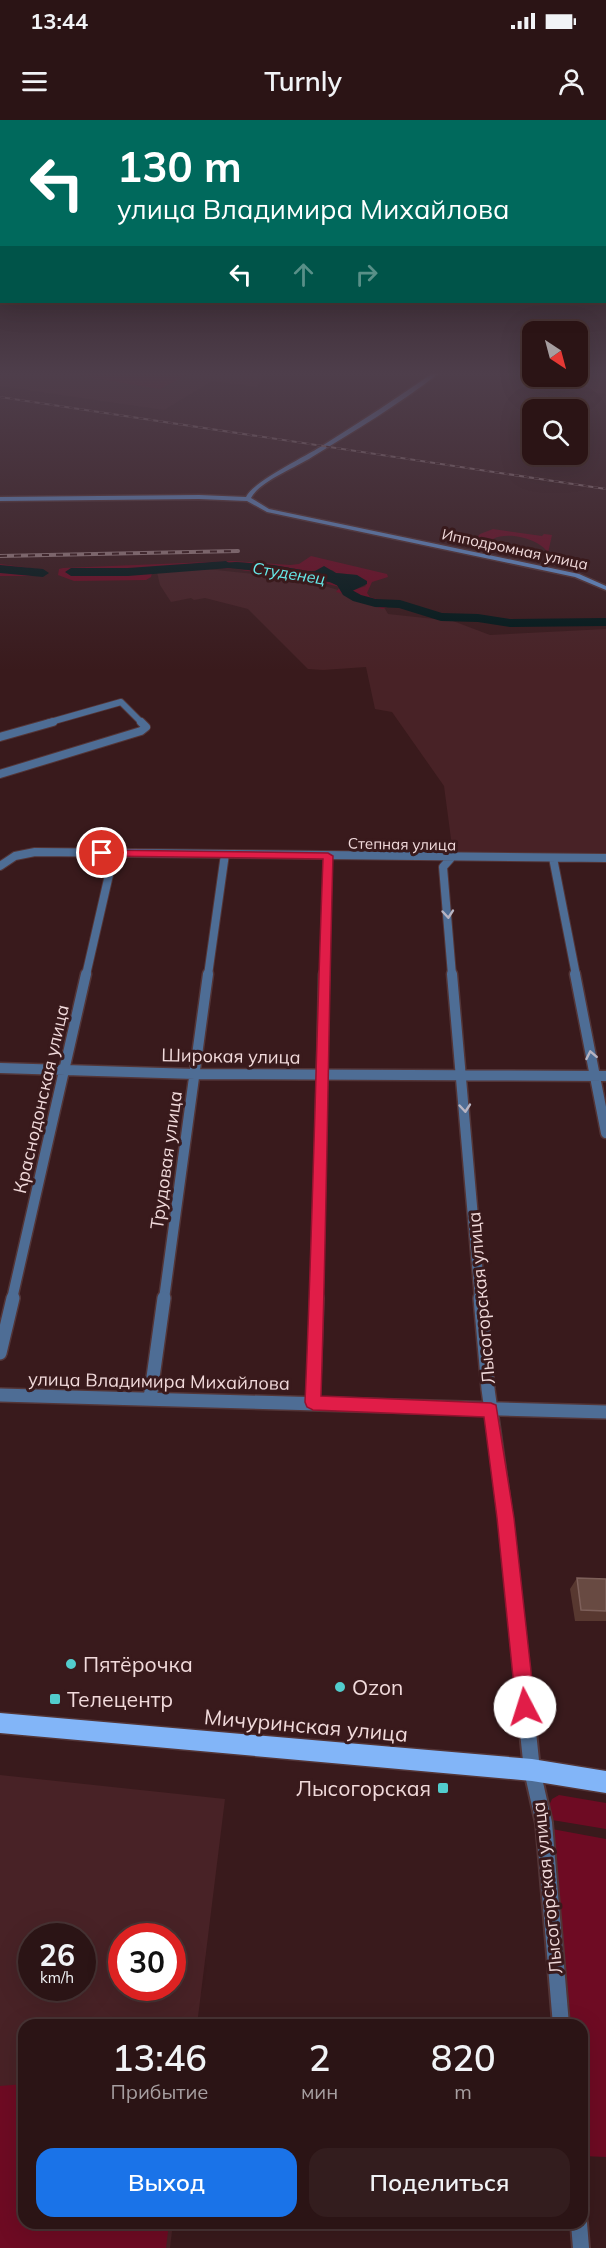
<!DOCTYPE html>
<html lang="ru">
<head>
<meta charset="utf-8">
<style>
  body { margin:0; font-family:Mulish,sans-serif; background:#331d1e; color:#f1f3f6; height:100vh; display:flex; flex-direction:column; font-size:22px; white-space:nowrap }
  * { box-sizing:border-box; margin:0 }
  p { font-size:20px; color:#a69ea0 }
  .icon { flex:none; width:33px; height:33px; fill:none; stroke:currentColor; stroke-width:2; stroke-linecap:round; stroke-linejoin:round }
  .map { position:relative; flex:1; overflow:hidden }
  .panel { position:absolute; left:18px; top:1899px; width:570px; height:210px; display:flex; flex-direction:column; background:#2b1415; border-radius:18px; box-shadow:0 6px 24px #0002,0 0 0 2px #473334 }
  .panel>* { flex:none }
  .top-card { position:absolute; left:0px; top:0px; width:606px; height:183px; box-shadow:0 6px 24px #0002,0 0 0 2px #473334; background:#00695c; color:#fff; overflow:hidden }
  .needle { width:39px; rotate:144deg }
  .tools { position:absolute; left:522px; top:201px; display:grid; gap:12px }
  .tools a { display:grid; place-items:center; width:66px; height:66px; border-radius:12px; background:#2b1415; box-shadow:0 6px 24px #0002,0 0 0 2px #473334; font-size:30px }
  .speed { position:absolute; left:18px; top:1803px; display:flex; gap:12px; font-size:30px; font-weight:700; text-align:center }
  .speed>* { display:grid; place-content:center; width:78px; height:78px; border-radius:50%; background:#2b1415; box-shadow:0 6px 24px #0002,0 0 0 2px #473334; line-height:1 }
  .speed small { font-size:15px; font-weight:400 }
  .speed .limit { border:9px solid #d22; background:#fff; color:#111 }
  .pin { position:absolute; display:grid; place-items:center; width:51px; height:51px; color:#fff; margin:-26px; border:3px solid #fff; border-radius:50%; box-shadow:0 2px 6px #0007 }
  .me { position:absolute; width:66px; margin:-33px; rotate:355deg; stroke-linejoin:round; filter:drop-shadow(0 0 4px #0008) }
  .turn { display:flex; align-items:center; gap:21px; height:126px; padding:0 18px; font-size:27px }
  .turn .icon { width:78px; height:78px; stroke-width:2.5 }
  .turn b { display:block; font-size:42px; line-height:51px }
  .lanes { display:flex; align-items:center; height:57px; padding:0 18px; background:#0003; justify-content:center; gap:30px; direction:ltr }
  .lanes .off { opacity:.35 }
  .eta { display:flex; justify-content:space-evenly; align-items:center; height:102px; text-align:center }
  .eta b { font-size:36px; font-weight:600; line-height:42px }
  .cta { display:flex; gap:12px; margin-top:auto; padding:12px 18px }
  .cta a { flex:1; height:69px; border-radius:18px; background:#1a73e8; color:#fff; font-size:24px; font-weight:600; line-height:69px; text-align:center }
  .cta a+a { background:#331d1e; color:#f1f3f6 }
  .status { display:flex; justify-content:space-between; align-items:center; height:42px; padding:0 30px; background:#2b1415; direction:ltr }
  .status svg { height:16px; fill:currentColor }
  header { display:flex; justify-content:space-between; align-items:center; height:78px; padding:0 18px; background:#2b1415; font-size:27px; font-weight:600 }
  .map>svg:first-child { display:block }
</style>
</head>
<body>
<div class="status"><b>13:44</b><svg viewBox="0 0 49 12"><path d="M0 12V9h3v3zM5 12V6h3v6zM10 12V3h3v9zM15 12V0h3v12zM26 1h20v11H26zM47 4h2v5h-2z"/></svg></div>
<header><svg class="icon" aria-label="menu" viewBox="0 0 24 24"><path d="M4 6h16M4 12h16M4 18h16"/></svg>Turnly<svg class="icon" aria-label="person" viewBox="0 0 24 24"><circle cx="12" cy="8" r="4"/><path d="M4 21q1-7 8-7t8 7"/></svg></header>
<div class="map">
<svg width="606" height="2128" viewBox="0 0 606 2128">
  <rect width="100%" height="100%" fill="#391a1c"/>
  <path fill="#482226" fill-rule="evenodd" d="M0,253H263L265,254L257,267L212,261L164,290L0,266Z
    M588,253H606V274L575,269Z
    M188,447L299,459L381,482L388,494L453,501L490,515L606,509V736L453,734L444,666L392,592L375,589L366,547L323,550L308,549L248,489L205,478L194,480L191,478L171,482L160,465L157,452Z
    M0,1655L225,1679L197,1905H24V2103H173L170,2128H0ZM32,1816H82V1868H32ZM122,1816H172V1868H122Z"/>
  <path fill="#6e0b23" fill-rule="evenodd" d="M63,253H190L160,269Z
    M493,409L542,416L544,414L552,415L548,433C540,419 508,411 493,419L482,417L477,422L487,424L485,426L480,425L477,428L471,424L480,414Z
    M311,436L387,454L388,457L372,462L367,473L370,477L387,482L388,487L382,489L367,481L347,478L349,475L336,472L340,467C288,453 205,440 152,453L151,457L146,460L74,461L58,455L59,449L63,448L233,441L290,445L299,444ZM236,442L273,445L307,451L332,450L336,453L357,455L366,466L347,472C325,454 290,455 263,453C242,451 224,446 203,447L214,443Z
    M0,444L38,449L43,451V456H0Z
    M559,1675L606,1683V1709L552,1700L548,1688L552,1679Z
    M552,1709L606,1719V2037L583,2036L582,1905H571Z
    M24,1964V2103H169L166,2128H0V1966Z"/>
  <path fill="#00191a" d="M236,442L273,445L307,451H315L324,446L336,453L357,455L367,461V464L350,472L331,462L319,461L300,455L198,445Z"/>
  <g fill="none" stroke-linecap="round" stroke-linejoin="round">
    <path fill="#00191a" fill-rule="evenodd" d="M226,441L232,445L230,448L128,456H71L65,452L71,448H128Z
      M0,445L43,449L49,453L43,457L0,453Z
      M324,453L346,460L352,470L361,475L376,479L400,480L442,493L478,494L510,499L606,498V506L510,507L478,502L441,501L399,488L375,487L353,481L343,475L337,465L318,457L320,454Z"/>
    <g stroke="#533537" stroke-width="8">
      <path id="street-far4" d="M47,603L121,582L142,603"/>
    </g>
    <g stroke="#533537" stroke-width="10">
      <path id="street-far3" d="M0,617L53,602
        M0,654L141,611L146,607L141,602
        M451,738L443,747L452,855
        M553,738L576,855
        M0,746L15,736L35,732L606,738
        M86,855L114,733
        M208,855L225,734
        M324,855L328,736"/>
    </g>
    <g stroke="#533537" stroke-width="13">
      <path id="street-far2" d="M452,854L480,1179
        M575,854L606,1013
        M0,948L195,954L606,956
        M12,1179L86,854
        M164,1179L208,854
        M317,1179L324,854"/>
    </g>
    <g stroke="#533537" stroke-width="16">
      <path id="street-far1" d="M480,1178L488,1269L506,1398L526,1595
        M0,1233L13,1178
        M0,1275L606,1292
        M150,1279L164,1178
        M313,1282L317,1178"/>
    </g>
    <g stroke="#533537" stroke-width="20">
      <path id="street" d="M526,1593L532,1650L544,1703L561,1905
        M579,2103L581,2128"/>
    </g>
    <g stroke="#533537" stroke-width="3">
      <path id="secondary" d="M433,253H439C400,284 354,311 312,337C295,348 260,361 251,378L269,389L579,454L606,466V470L575,457L267,392L247,381L199,379L0,381V377L199,375L246,377C255,360 307,336 325,324C362,301 398,277 433,253Z"/>
    </g>
    <g stroke="#533537" stroke-width="3">
      <path id="primary" d="M0,1593L532,1639L606,1651V1673L532,1661L0,1613Z"/>
    </g>
    <use href="#street-far4" stroke="#4e6d95" stroke-width="6"/>
    <use href="#street-far3" stroke="#4e6d95" stroke-width="8"/>
    <use href="#street-far2" stroke="#4e6d95" stroke-width="10"/>
    <use href="#street-far1" stroke="#4e6d95" stroke-width="13"/>
    <use href="#street" stroke="#4e6d95" stroke-width="16"/>
    <use href="#secondary" fill="#6496d6" fill-rule="evenodd"/>
    <use href="#primary" fill="#82b5f8" fill-rule="evenodd"/>
    <g stroke="#997e80" stroke-width="2">
      <path id="rail-far1" d="M0,277L606,369"/>
    </g>
    <g stroke="#997e80" stroke-width="4">
      <path id="rail" d="M0,436L238,431"/>
    </g>
    <use href="#rail-far1" stroke="#391a1c" stroke-width="1.5" stroke-dasharray="5" stroke-linecap="butt"/>
    <use href="#rail" stroke="#391a1c" stroke-width="2" stroke-dasharray="7" stroke-linecap="butt"/>
  </g>
  <path fill="#583830" d="M577,1458L606,1459V1501H575L570,1469Z"/>
  <path fill="#684a42" stroke="#7e605a" stroke-width="1.5" d="M577,1458L606,1459V1491L581,1490Z"/>
  <defs><path id="oneway-chevron" d="M-2-3.5L2.5 0L-2 3.5" fill="none" stroke-width="1.6" stroke-linecap="round" stroke-linejoin="round" transform="scale(1.5)"/></defs>
  <g stroke="#b8b4c2">
    <use href="#oneway-chevron" transform="translate(448 794) rotate(85)"/>
    <use href="#oneway-chevron" transform="translate(591 935) rotate(-101)"/>
    <use href="#oneway-chevron" transform="translate(465 988) rotate(85)"/>
  </g>
  <linearGradient id="sky" x2="0" y2="1"><stop stop-color="#1f0e0f"/><stop offset="0.46" stop-color="#4e3e4b"/><stop offset="1" stop-color="#4e3e4b" stop-opacity="0"/></linearGradient>
  <rect width="606" height="551" fill="url(#sky)"/>
  <path fill="#e11d48" stroke="#92132f" stroke-width="1.5" d="M99,730L328,733L333,736C328,916 327,1096 321,1276L491,1283L496,1285L514,1398L535,1587L532,1594L525,1597L519,1594L516,1587L497,1398L484,1297L313,1290L307,1287L305,1282C313,1101 316,920 323,739L102,736L97,733Z"/>
  <g fill="#52cdcd" stroke="#391a1c" stroke-width="2">
    <circle cx="71" cy="1544" r="6"/>
    <circle cx="340" cy="1567" r="6"/>
    <rect x="49" y="1573" width="12" height="12" rx="3"/>
    <rect x="437" y="1662" width="12" height="12" rx="3"/>
  </g>
  <g text-anchor="middle" dominant-baseline="central" stroke-width="6" stroke-linejoin="round" paint-order="stroke">
    <g font-size="15" fill="#f1dadb" stroke="#391a1c">
      <text transform="translate(515 429) rotate(12)">Ипподромная улица</text>
      <text transform="translate(402 724) rotate(1)">Степная улица</text>
    </g>
    <g font-size="16" font-style="italic" fill="#67ecec" stroke="#391a1c">
      <text transform="translate(289 453) rotate(9)">Студенец</text>
    </g>
    <g font-size="18" fill="#f1dadb" stroke="#391a1c">
      <text transform="translate(231 936) rotate(1)">Широкая улица</text>
      <text transform="translate(41 979) rotate(-77)">Краснодонская улица</text>
      <text transform="translate(166 1040) rotate(-82)">Трудовая улица</text>
      <text transform="translate(481 1178) rotate(-95)">Лысогорская улица</text>
      <text transform="translate(159 1261) rotate(1)">улица Владимира Михайлова</text>
      <text transform="translate(547 1768) rotate(-96)">Лысогорская улица</text>
    </g>
    <g font-size="21" fill="#f1dadb" stroke="#391a1c" text-anchor="start">
      <text x="83" y="1544">Пятёрочка</text>
      <text x="352" y="1567">Ozon</text>
      <text x="67" y="1579">Телецентр</text>
      <text x="431" y="1668" text-anchor="end">Лысогорская</text>
    </g>
    <g font-size="21" fill="#f1dadb" stroke="#391a1c">
      <text transform="translate(306 1605) rotate(5)">Мичуринская улица</text>
    </g>
  </g>
</svg>
<div class="tools">
<a><svg class="needle" viewBox="-14 -14 28 28"><path d="M0-13l5 13h-10z" fill="#e53935"/><path d="M0 13l5-13h-10z" fill="#a69ea0"/></svg></a>
<a><svg class="icon" aria-label="search" viewBox="0 0 24 24"><circle cx="10" cy="10" r="6"/><path d="M15 15l6 6"/></svg></a>
</div>
<div class="speed"><div>26<small>km/h</small></div><div class="limit">30</div></div>
<div class="pin" style="left:102px;top:733px;background:#d93025"><svg class="icon" aria-label="arrive" viewBox="0 0 24 24"><path d="M6 21V4h12l-3 4 3 4H6"/></svg></div>
<svg class="me" style="left:525px;top:1587px" viewBox="-20 -20 40 40"><circle r="19" fill="#fff"/><path d="M0-13L10 11 0 6-10 11z" fill="#e11d48"/></svg>
<div class="top-card">
<div class="turn"><svg class="icon" aria-label="left" viewBox="0 0 24 24"><path d="M17 20v-9H6M10 6l-5 5 5 5"/></svg><div><b>130 m</b>улица Владимира Михайлова</div></div>
<div class="lanes"><svg class="icon" aria-label="left" viewBox="0 0 24 24"><path d="M17 20v-9H6M10 6l-5 5 5 5"/></svg><svg class="icon off" aria-label="ahead" viewBox="0 0 24 24"><path d="M12 20V5M6 11l6-6 6 6"/></svg><svg class="icon off" aria-label="right" viewBox="0 0 24 24"><path d="M7 20v-9h11M14 6l5 5-5 5"/></svg></div>
</div>
<section class="panel">
<div class="eta">
<div><b>13:46</b><p>Прибытие</p></div>
<div><b>2</b><p>мин</p></div>
<div><b>820</b><p>m</p></div>
</div>
<div class="cta"><a>Выход</a><a>Поделиться</a></div>
</section>
</div>
</body>
</html>
